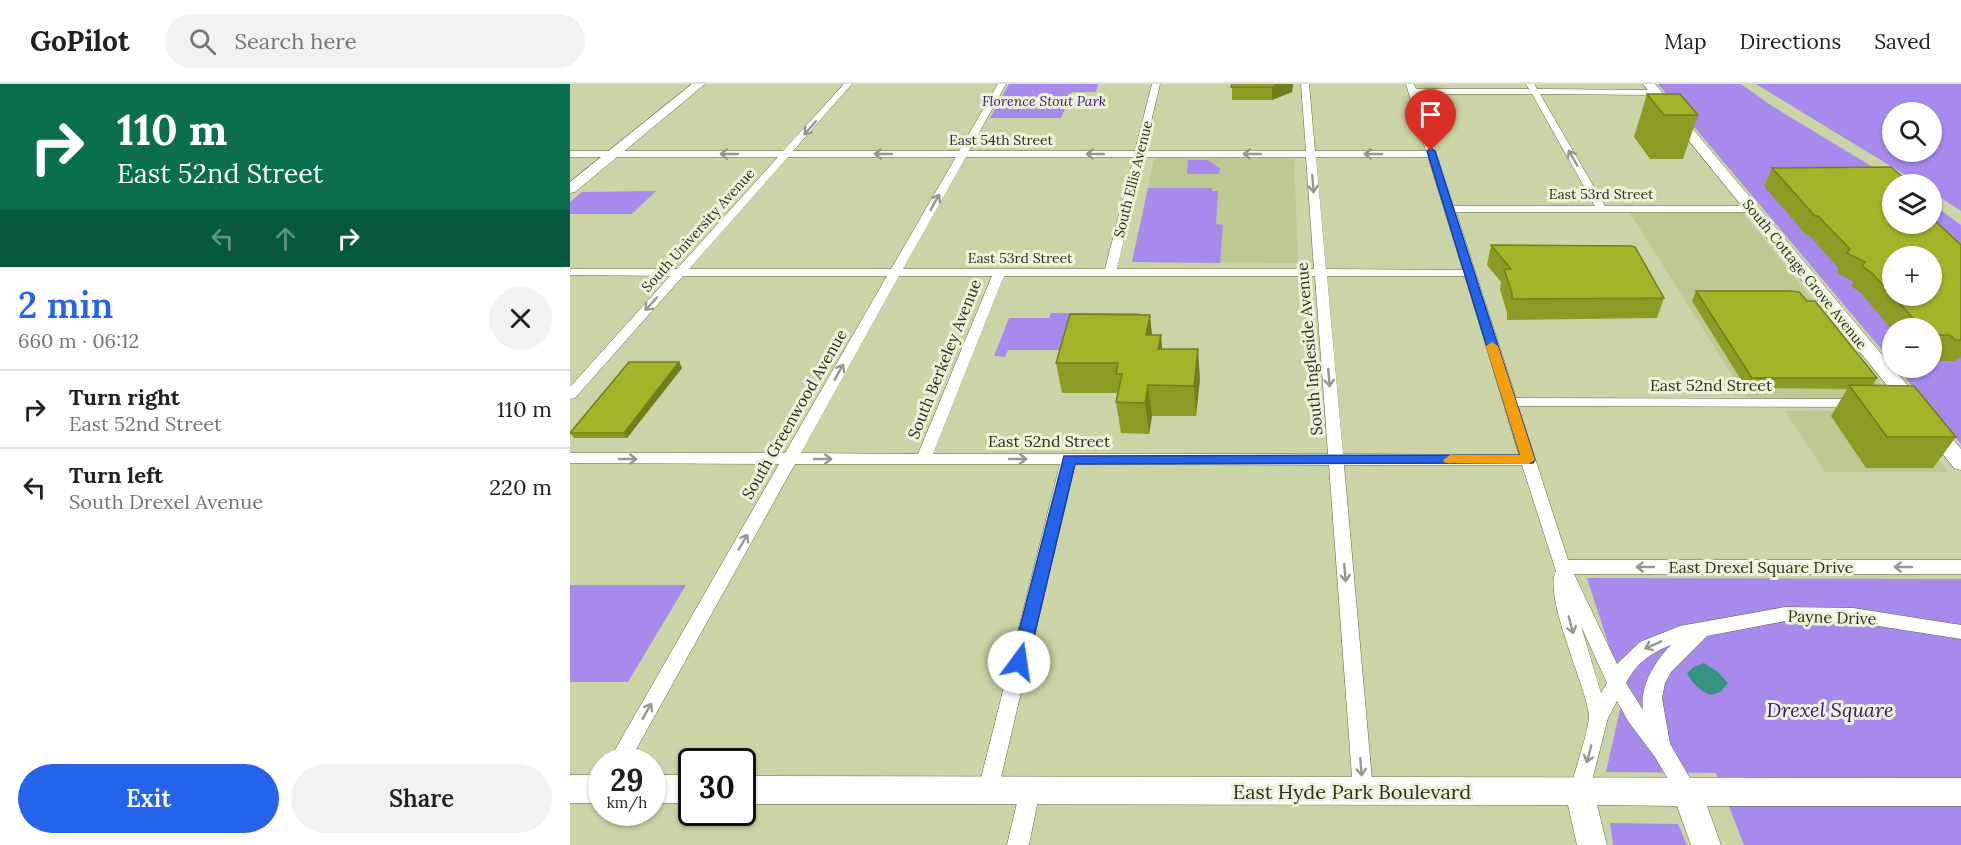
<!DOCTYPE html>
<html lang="en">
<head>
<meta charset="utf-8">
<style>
  body { margin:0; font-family:Lora,serif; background:#f2f2f2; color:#202124; height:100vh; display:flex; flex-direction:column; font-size:22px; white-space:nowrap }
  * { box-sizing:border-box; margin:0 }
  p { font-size:20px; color:#757577 }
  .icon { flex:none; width:33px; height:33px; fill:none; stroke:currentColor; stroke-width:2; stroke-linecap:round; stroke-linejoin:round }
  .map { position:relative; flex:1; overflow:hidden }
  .details { display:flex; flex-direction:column; background:#fff; width:570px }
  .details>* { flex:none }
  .hud { background:#0b6e4f; color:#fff; overflow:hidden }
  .tools { position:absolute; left:1312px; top:18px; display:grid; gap:12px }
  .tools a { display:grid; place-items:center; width:60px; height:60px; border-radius:50%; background:#fff; box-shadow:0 2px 4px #0004; font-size:30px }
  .speed { position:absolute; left:18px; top:664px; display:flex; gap:12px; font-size:30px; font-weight:700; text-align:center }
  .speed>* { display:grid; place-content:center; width:78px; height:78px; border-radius:50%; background:#fff; box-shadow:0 2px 4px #0004; line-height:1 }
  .speed small { font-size:15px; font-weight:400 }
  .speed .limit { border:3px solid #111; border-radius:9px; background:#fff; color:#111 }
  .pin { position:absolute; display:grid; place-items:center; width:51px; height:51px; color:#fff; margin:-62px -26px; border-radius:50% 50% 50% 0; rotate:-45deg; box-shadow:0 0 6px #0007 }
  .pin .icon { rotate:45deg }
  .me { position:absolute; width:66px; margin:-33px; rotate:14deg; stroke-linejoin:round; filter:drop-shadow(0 0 4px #0008) }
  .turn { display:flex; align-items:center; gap:21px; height:126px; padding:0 18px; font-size:27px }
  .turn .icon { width:78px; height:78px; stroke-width:2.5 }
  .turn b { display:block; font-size:42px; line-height:51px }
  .lanes { display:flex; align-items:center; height:57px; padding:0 18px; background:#0003; justify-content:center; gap:30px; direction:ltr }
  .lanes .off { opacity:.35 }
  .round { display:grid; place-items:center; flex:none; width:63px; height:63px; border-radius:32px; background:#f2f2f2 }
  .summary { display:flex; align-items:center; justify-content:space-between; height:102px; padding:0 18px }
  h1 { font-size:36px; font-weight:600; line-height:45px; color:#2563eb }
  .cta { display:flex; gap:12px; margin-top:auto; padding:12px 18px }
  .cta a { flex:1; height:69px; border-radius:36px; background:#2563eb; color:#fff; font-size:24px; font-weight:600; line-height:69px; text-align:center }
  .cta a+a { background:#f2f2f2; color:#202124 }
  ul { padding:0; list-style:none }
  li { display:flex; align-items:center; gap:18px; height:78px; padding:0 18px; border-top:2px solid #e0e0e0 }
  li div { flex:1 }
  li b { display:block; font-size:22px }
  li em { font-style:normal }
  header { display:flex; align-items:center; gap:36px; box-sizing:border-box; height:84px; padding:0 30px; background:#fff; border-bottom:2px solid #e0e0e0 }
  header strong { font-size:28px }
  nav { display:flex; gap:33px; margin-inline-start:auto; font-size:21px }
  .search { width:420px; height:54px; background:#f2f2f2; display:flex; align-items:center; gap:15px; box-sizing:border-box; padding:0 21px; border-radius:33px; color:#757577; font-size:22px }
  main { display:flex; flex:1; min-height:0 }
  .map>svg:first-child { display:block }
</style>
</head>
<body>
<header>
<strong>GoPilot</strong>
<div class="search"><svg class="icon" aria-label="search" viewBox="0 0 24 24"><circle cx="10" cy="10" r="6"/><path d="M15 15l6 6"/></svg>Search here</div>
<nav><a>Map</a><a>Directions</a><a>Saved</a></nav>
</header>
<main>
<section class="details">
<div class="hud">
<div class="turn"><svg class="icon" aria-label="right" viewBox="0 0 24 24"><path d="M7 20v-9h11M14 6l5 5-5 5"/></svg><div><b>110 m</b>East 52nd Street</div></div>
<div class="lanes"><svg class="icon off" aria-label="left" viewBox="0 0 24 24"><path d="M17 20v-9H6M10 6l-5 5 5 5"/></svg><svg class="icon off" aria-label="ahead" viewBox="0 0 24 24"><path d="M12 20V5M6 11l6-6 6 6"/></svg><svg class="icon" aria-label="right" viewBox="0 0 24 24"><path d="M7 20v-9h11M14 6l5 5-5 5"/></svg></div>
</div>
<div class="summary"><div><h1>2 min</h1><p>660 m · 06:12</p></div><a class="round"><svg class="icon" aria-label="close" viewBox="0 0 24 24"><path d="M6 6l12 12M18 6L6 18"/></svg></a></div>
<ul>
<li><svg class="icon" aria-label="right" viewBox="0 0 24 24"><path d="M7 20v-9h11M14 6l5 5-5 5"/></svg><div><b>Turn right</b><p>East 52nd Street</p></div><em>110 m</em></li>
<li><svg class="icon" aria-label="left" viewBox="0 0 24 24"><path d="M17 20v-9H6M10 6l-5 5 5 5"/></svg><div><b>Turn left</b><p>South Drexel Avenue</p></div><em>220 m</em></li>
</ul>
<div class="cta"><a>Exit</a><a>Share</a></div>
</section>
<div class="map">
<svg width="1391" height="761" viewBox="0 0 1391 761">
  <rect width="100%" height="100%" fill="#cbd4a6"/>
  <path fill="#bec892" d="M584,74L724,75L728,179L562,178Z
    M1060,129H1173L1321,314L1177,315Z
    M1331,326L1378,388H1255L1215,327Z"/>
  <path fill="#a88aec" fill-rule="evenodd" d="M439,0H528L526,8H502L491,34H420Z
    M1088,0H1171L1202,22L1331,100H1323V140H1362V120L1391,141V360L1327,284H1362V244H1323V279ZM1323,172H1362V212H1323Z
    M1186,0H1391V127L1362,108V100H1350ZM1323,28H1362V68H1323Z
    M618,76H638L650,84L649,90H617Z
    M578,104H642V107H648L646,140L653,141L650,179L562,178Z
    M86,107L62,130H0V118L12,108Z
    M481,229H570L565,256L493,266H438L435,273L424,272L439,234H479Z
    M1017,494L1391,495V761H1174L1146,689L1036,688L1054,608Z
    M0,501H116L58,598H0Z
    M1040,739L1108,740L1117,761H1043Z"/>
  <path fill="#35937f" d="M1134,579L1148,588L1158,599L1150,608L1141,611C1131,608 1121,598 1117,589L1124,583Z"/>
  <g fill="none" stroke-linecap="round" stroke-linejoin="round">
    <g stroke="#61683e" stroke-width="1">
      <path id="street" d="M274,0H282L223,67H389L428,0H436L399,67H565L582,0H590L574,67H736L731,0H739L745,67H856L836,0H844L846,5H959L956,0H964L967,5L1089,6V10L1086,11L970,10L1035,122H1182L1187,125L1182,128H886L946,314L1287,315L1294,319L1287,323L948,322L998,476H1391V490H1004L1047,580L1070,558L1110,542L1215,523L1283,524L1391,541V555L1283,538L1215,537L1137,552L1101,588L1095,599L1092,614L1100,660L1124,701L1127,708L1124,715L1117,718L1110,715L1085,673L1058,637L1047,617L1038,634L1019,708L1016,715L1009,718L1002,715L999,708C1003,694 1020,643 1019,631C1015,599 973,513 986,487L952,381H774L803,707L800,714L793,717L786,714L783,707L759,381L505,380L428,706L425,713L418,716L411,713L408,706L490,380H225L59,678H38L209,380L0,379V369H215L317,192H113L5,314L0,315V303L100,192L0,191V185H107L208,73H0V67H213ZM847,10H962L1025,122H884ZM218,73H386L321,185H119ZM396,73H564L535,185H333ZM573,73H736L744,185H547ZM746,73H858L893,186L756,185ZM329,192H422L348,370L231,369ZM434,192H745L758,370H363ZM757,192H895L949,371L773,370ZM1011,542L1037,599L1031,609ZM1101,561C1084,579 1070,601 1073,626L1056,599C1066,579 1081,569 1101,561Z
        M460,696L467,699L470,706L459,761H437L450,706L453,699Z"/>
    </g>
    <g stroke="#61683e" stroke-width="1">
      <path id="secondary" d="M122,0H135L5,108L0,109V98Z
        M1073,0H1085L1391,365V386L1384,384Z
        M0,691H32V719H0Z
        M82,691H122V719H82Z
        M172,692L1391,694V722H1137L1151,761H1121L1107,722L1027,721L1037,761H1007L998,721L172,720Z"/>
    </g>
    <use href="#street" fill="#fff" fill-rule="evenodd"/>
    <use href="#secondary" fill="#fff" fill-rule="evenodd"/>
  </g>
  <path fill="#8c9b23" d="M662,0H723L722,8L702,16H662Z
    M1077,10L1128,31L1113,75H1080L1064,53Z
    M1202,84L1323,100L1391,161V274H1388L1385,277H1371L1366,272H1362V244H1323V247L1291,209L1281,202L1284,198L1267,189L1269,185L1239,151H1236L1194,102Z
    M921,161L1094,214L1087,234L937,236V229L930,205L931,198L917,181Z
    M1126,207L1307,294L1302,302L1386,353L1363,384H1296L1261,332L1277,305L1176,304L1122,217Z
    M582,251L592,265L630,295L626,332H582L579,350L551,349L546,318L548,309H492L486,279Z
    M109,278L112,284L57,354H4L0,349V348Z"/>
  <path fill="#727e1d" d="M710,0H723L722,8L702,16V3Z
    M580,231L583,260L576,251Z
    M591,251L594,282L588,265Z
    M628,265L630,295L626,332L624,302Z
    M109,278L112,284L57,354L54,349Z
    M578,301L582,332L579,350L575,319Z"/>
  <path fill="#a3b429" stroke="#727e1d" stroke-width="1.5" fill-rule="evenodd" d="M662,0H710L702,3H661Z
    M1077,10H1110L1128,31H1094Z
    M1321,83L1341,100H1323V140H1362V134L1391,161V256H1385L1380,251H1362V244H1352L1302,189L1292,182L1295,178L1277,169L1280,165L1248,132H1245L1202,84ZM1323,172H1362V212H1323Z
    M921,161L1061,162L1065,163L1094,214L942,215V209L934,185H941Z
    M1126,207H1220L1229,208L1237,217H1245L1307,294H1182Z
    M500,230L580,231L576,251H591L588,265H628L624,302L578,301L575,319L546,318L552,290H546L548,279H486Z
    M59,278H109L54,349H0Z
    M1279,301L1344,302L1386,353H1317Z"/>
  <defs><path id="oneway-shaft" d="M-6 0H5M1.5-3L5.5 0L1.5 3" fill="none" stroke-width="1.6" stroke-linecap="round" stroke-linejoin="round" transform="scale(1.5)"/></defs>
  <g stroke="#96988e">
    <use href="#oneway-shaft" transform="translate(240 44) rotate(131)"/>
    <use href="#oneway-shaft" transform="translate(159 70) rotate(180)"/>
    <use href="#oneway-shaft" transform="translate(313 70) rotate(180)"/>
    <use href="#oneway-shaft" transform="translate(525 70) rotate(-180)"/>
    <use href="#oneway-shaft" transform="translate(682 70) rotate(-180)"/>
    <use href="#oneway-shaft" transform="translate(803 70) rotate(180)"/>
    <use href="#oneway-shaft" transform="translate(1003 74) rotate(-120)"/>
    <use href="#oneway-shaft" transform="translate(743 100) rotate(85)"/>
    <use href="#oneway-shaft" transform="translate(365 118) rotate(-61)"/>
    <use href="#oneway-shaft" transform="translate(81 220) rotate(132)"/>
    <use href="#oneway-shaft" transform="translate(269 288) rotate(-61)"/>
    <use href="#oneway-shaft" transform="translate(759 294) rotate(85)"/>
    <use href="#oneway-shaft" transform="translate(58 375)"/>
    <use href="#oneway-shaft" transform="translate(253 375)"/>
    <use href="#oneway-shaft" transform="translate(448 375)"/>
    <use href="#oneway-shaft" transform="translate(173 458) rotate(-60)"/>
    <use href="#oneway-shaft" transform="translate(1075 483) rotate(-180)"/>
    <use href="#oneway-shaft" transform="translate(1333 483) rotate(-180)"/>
    <use href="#oneway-shaft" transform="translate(775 489) rotate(85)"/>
    <use href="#oneway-shaft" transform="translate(1001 541) rotate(75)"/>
    <use href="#oneway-shaft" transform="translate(1083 561) rotate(156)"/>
    <use href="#oneway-shaft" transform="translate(77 627) rotate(-60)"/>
    <use href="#oneway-shaft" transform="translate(1019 670) rotate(105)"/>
    <use href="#oneway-shaft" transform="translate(791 683) rotate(85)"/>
  </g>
  <path fill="#2563eb" stroke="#184099" stroke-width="1.5" d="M861,64L865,67L965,376L963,379L505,380L458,578L455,584L449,586L443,584L441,578L494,372L950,371L857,67Z"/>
  <path fill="#f59e0b" d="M922,258L928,262L965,376L958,380L875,379L873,376L880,371H950L916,262Z"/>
  <g text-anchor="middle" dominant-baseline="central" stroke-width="6" stroke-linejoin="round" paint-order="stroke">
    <g font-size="14" font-style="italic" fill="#3c1372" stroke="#edf2da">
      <text x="474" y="17">Florence Stout Park</text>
    </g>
    <g font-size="14" fill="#2d301e" stroke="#edf2da">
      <text x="431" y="56">East 54th Street</text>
      <text transform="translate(563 95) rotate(-76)">South Ellis Avenue</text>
      <text x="1031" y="110">East 53rd Street</text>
      <text transform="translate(128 146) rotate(-48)">South University Avenue</text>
      <text x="450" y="174">East 53rd Street</text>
      <text transform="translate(1235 190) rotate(51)">South Cottage Grove Avenue</text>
    </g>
    <g font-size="16" fill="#2d301e" stroke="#edf2da">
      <text transform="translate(739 265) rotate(-95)">South Ingleside Avenue</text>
      <text transform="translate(374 275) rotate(-68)">South Berkeley Avenue</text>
      <text x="1141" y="301">East 52nd Street</text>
      <text transform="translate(224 330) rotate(-60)">South Greenwood Avenue</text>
      <text x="479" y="357">East 52nd Street</text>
      <text x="1191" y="483">East Drexel Square Drive</text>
      <text transform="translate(1262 533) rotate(2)">Payne Drive</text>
    </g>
    <g font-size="20" font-style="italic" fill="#3c1372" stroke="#edf2da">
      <text x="1260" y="625">Drexel Square</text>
    </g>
    <g font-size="20" fill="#2d301e" stroke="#edf2da">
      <text x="782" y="707">East Hyde Park Boulevard</text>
    </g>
  </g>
</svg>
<div class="tools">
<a><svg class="icon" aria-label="search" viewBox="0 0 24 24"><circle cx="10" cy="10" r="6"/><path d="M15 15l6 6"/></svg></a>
<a><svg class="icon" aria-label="layers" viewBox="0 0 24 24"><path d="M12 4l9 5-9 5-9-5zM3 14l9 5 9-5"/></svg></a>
<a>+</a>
<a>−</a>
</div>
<div class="speed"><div>29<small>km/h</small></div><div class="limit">30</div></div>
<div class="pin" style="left:861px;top:67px;background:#d93025"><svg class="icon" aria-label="arrive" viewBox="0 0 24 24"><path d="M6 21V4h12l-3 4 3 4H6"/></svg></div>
<svg class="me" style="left:449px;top:578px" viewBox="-20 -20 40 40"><circle r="19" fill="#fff"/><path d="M0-13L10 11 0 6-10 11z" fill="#2563eb"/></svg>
</div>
</main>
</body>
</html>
